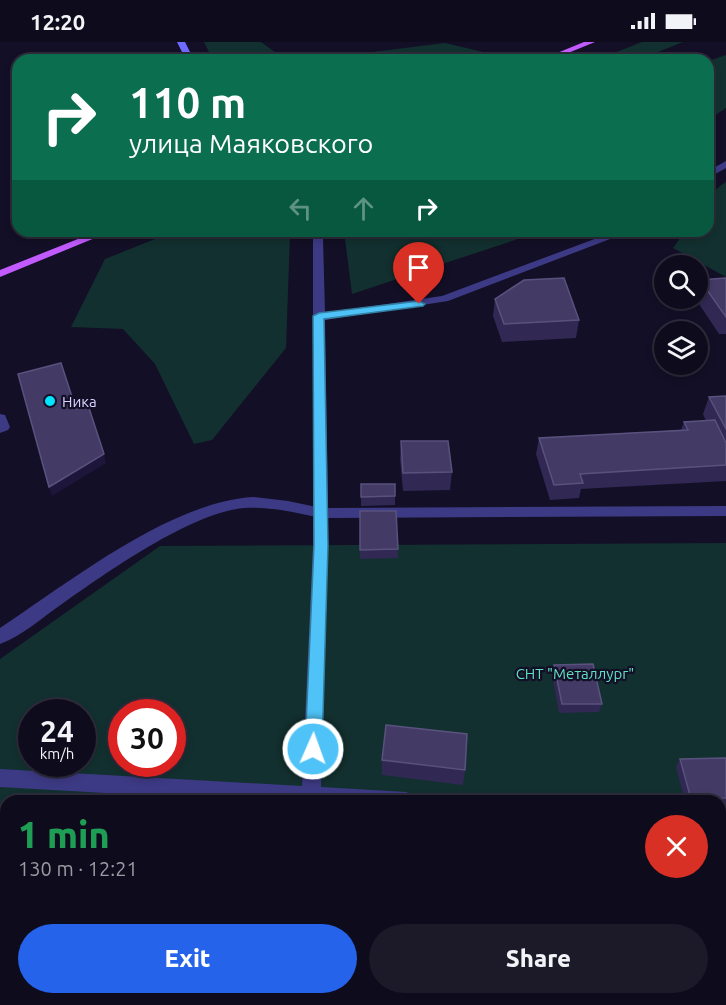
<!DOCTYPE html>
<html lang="en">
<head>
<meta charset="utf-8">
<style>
  body { margin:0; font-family:Ubuntu,sans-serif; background:#1c1929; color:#f1f3f6; height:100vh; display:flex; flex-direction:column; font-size:22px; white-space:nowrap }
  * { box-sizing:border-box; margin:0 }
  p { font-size:20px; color:#9b9ba3 }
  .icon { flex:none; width:33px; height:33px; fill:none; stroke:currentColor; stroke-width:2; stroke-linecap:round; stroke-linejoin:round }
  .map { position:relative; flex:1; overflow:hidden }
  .sheet { position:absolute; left:0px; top:753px; width:726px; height:210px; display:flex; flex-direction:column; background:#0e0b1c; border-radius:18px 18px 0 0; box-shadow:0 3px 9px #0003,0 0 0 2px #2e2b3b }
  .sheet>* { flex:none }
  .hud { position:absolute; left:12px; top:12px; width:702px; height:183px; border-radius:18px; box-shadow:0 3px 9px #0003,0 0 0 2px #2e2b3b; background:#0b6e4f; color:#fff; overflow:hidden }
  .fabs { position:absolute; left:654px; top:213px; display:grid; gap:12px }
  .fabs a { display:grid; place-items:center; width:54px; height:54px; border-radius:50%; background:#0e0b1c; box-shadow:0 3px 9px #0003,0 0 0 2px #2e2b3b; font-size:30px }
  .speed { position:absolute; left:18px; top:657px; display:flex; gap:12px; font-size:30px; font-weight:700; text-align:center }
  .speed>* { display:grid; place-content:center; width:78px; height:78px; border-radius:50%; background:#0e0b1c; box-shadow:0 3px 9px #0003,0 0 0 2px #2e2b3b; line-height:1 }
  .speed small { font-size:15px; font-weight:400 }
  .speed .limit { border:9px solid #d22; background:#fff; color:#111 }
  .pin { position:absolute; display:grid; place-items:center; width:51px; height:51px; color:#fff; margin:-62px -26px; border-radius:50% 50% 50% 0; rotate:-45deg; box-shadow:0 0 6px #0007 }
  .pin .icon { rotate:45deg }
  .me { position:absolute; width:66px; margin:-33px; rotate:2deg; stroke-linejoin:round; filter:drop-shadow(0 0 4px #0008) }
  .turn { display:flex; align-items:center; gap:21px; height:126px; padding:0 18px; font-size:27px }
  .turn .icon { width:78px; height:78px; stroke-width:2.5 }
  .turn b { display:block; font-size:42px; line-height:51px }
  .lanes { display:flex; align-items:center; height:57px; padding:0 18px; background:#0003; justify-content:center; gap:30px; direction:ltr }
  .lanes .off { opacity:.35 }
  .round { display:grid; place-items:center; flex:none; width:63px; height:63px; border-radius:32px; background:#1c1929 }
  .summary { display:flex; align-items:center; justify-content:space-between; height:102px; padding:0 18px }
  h1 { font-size:36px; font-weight:800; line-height:45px; color:#1e9e55 }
  .button { display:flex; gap:12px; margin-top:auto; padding:12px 18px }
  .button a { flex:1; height:69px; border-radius:36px; background:#2563eb; color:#fff; font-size:24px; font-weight:800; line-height:69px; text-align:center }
  .button a+a { background:#1c1929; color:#f1f3f6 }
  .status { display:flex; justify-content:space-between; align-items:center; height:42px; padding:0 30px; background:#0e0b1c; direction:ltr }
  .status svg { height:16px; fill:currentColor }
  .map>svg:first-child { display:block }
</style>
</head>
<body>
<div class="status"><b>12:20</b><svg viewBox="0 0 49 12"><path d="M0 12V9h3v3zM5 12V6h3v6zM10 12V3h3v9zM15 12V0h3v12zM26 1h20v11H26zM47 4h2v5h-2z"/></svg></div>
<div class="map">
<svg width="726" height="963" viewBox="0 0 726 963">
  <rect width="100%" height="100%" fill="#130f26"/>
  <path fill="#12302f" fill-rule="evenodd" d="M204,0H261L286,18H213Z
    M642,0H683L638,18H596Z
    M445,1L496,13L481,18H308Z
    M726,13V66L708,78V19Z
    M726,140V235L673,206L685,189H708C708,167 704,153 726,140Z
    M175,189H288L290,192L286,306L212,398L194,402L155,322L123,287L71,285L105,217Z
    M344,189H530L515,198L352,252Z
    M726,501V963H0V617L160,504ZM32,670H82V722H32ZM122,670H172V722H122ZM6,759H720V957H6Z"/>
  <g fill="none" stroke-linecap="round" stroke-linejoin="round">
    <path fill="#3d3a85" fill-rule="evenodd" d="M0,372L5,373L10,385L8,388L0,391Z
      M253,455L288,459L326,467L328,471L326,475L321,476C296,471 270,464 244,466C190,471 106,531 62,562C43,575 22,594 0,602V586C68,541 170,460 253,455Z"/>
    <path fill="#3d3a85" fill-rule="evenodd" d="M726,119V126L708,136V129Z
      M311,189H321L323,196L325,271L442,254L616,189H631L448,259L325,278L328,466L726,464V474L328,476L321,745L406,750L413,753L416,759H247L0,745V727L302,744L313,503V196Z
      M720,772H726V790H720Z
      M291,957H313V963H291Z"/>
    <path fill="#6f6bff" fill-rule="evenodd" d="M177,0H185L194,18H186Z"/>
    <path fill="#c25bff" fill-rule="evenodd" d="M584,0H595L551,18H540Z
      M98,189H112L0,235V228Z"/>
  </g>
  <path fill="#312854" d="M726,236V292H719L695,256H698V246L700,238Z
    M495,257L579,278L576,296L502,300L493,274Z
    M726,354V439L581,447L579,456L550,458L536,412L539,396L681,388L684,380L706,379L703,372L709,355Z
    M401,399L452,430L450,448L403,449L400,417Z
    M361,442L395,454V463L361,464Z
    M360,469L398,507V516L360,517Z
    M554,623L602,662L599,670L559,671L552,632Z
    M726,716V764H720V759H685L676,725L680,717Z
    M382,718L465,728L463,743L382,733Z"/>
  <path fill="#1d163a" d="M104,412L106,421L52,454L49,445Z"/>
  <path fill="#433a66" stroke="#5a527e" stroke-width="1.5" d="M564,236L579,278L504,282L495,257L524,238Z
    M726,236V275L700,238Z
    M61,321L76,367L89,366L104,412L49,445L18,332Z
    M726,354V387L709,355Z
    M715,378L726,401V423L580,432L583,441L554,443L539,396L688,388L684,380Z
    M401,399H448L452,430L403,431Z
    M361,442H395V454L361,455Z
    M360,469H396L398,507L360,508Z
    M593,622L602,662H562L554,623Z
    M386,683L467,692L465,728L382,718Z
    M726,716V756L691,757L680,717Z"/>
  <path fill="#4fc3f7" stroke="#337fa1" stroke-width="1.5" d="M419,259L425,262L423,264L324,277L328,503L322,707L319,712L313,715L307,712L305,707L314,503L313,274L319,271Z"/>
  <circle fill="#00e5ff" stroke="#130f26" stroke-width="2" cx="50" cy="359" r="6"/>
  <g text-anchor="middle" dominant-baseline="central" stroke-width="4.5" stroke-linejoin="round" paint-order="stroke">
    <g font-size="15" fill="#d9d4ff" stroke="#130f26" text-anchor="start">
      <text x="62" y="359">Ника</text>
    </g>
    <g font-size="15" fill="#5fe0c0" stroke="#130f26">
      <text x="575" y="631">СНТ "Металлург"</text>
    </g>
  </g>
</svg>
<div class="fabs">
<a><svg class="icon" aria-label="search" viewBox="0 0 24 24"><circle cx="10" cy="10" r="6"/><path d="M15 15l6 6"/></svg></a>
<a><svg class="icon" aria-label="layers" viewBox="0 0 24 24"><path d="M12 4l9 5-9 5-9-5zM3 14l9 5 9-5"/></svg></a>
</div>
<div class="speed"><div>24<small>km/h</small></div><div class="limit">30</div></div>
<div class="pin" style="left:419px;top:262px;background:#d93025"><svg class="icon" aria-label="arrive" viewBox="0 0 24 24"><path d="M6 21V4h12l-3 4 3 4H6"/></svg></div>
<svg class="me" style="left:313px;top:707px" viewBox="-20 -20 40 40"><circle r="17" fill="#4fc3f7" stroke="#fff" stroke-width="3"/><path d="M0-11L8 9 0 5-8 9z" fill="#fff"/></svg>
<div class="hud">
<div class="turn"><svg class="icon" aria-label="right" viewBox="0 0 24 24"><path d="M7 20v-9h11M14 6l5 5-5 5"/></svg><div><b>110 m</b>улица Маяковского</div></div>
<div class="lanes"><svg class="icon off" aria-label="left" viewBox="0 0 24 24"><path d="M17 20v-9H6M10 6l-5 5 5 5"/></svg><svg class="icon off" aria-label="ahead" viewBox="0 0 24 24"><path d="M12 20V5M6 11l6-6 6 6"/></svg><svg class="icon" aria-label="right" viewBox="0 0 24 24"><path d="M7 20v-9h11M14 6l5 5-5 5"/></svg></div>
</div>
<section class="sheet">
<div class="summary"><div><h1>1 min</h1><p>130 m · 12:21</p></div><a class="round" style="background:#d93025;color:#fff"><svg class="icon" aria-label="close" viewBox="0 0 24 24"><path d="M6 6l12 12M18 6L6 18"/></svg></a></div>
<div class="button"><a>Exit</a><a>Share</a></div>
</section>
</div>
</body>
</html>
